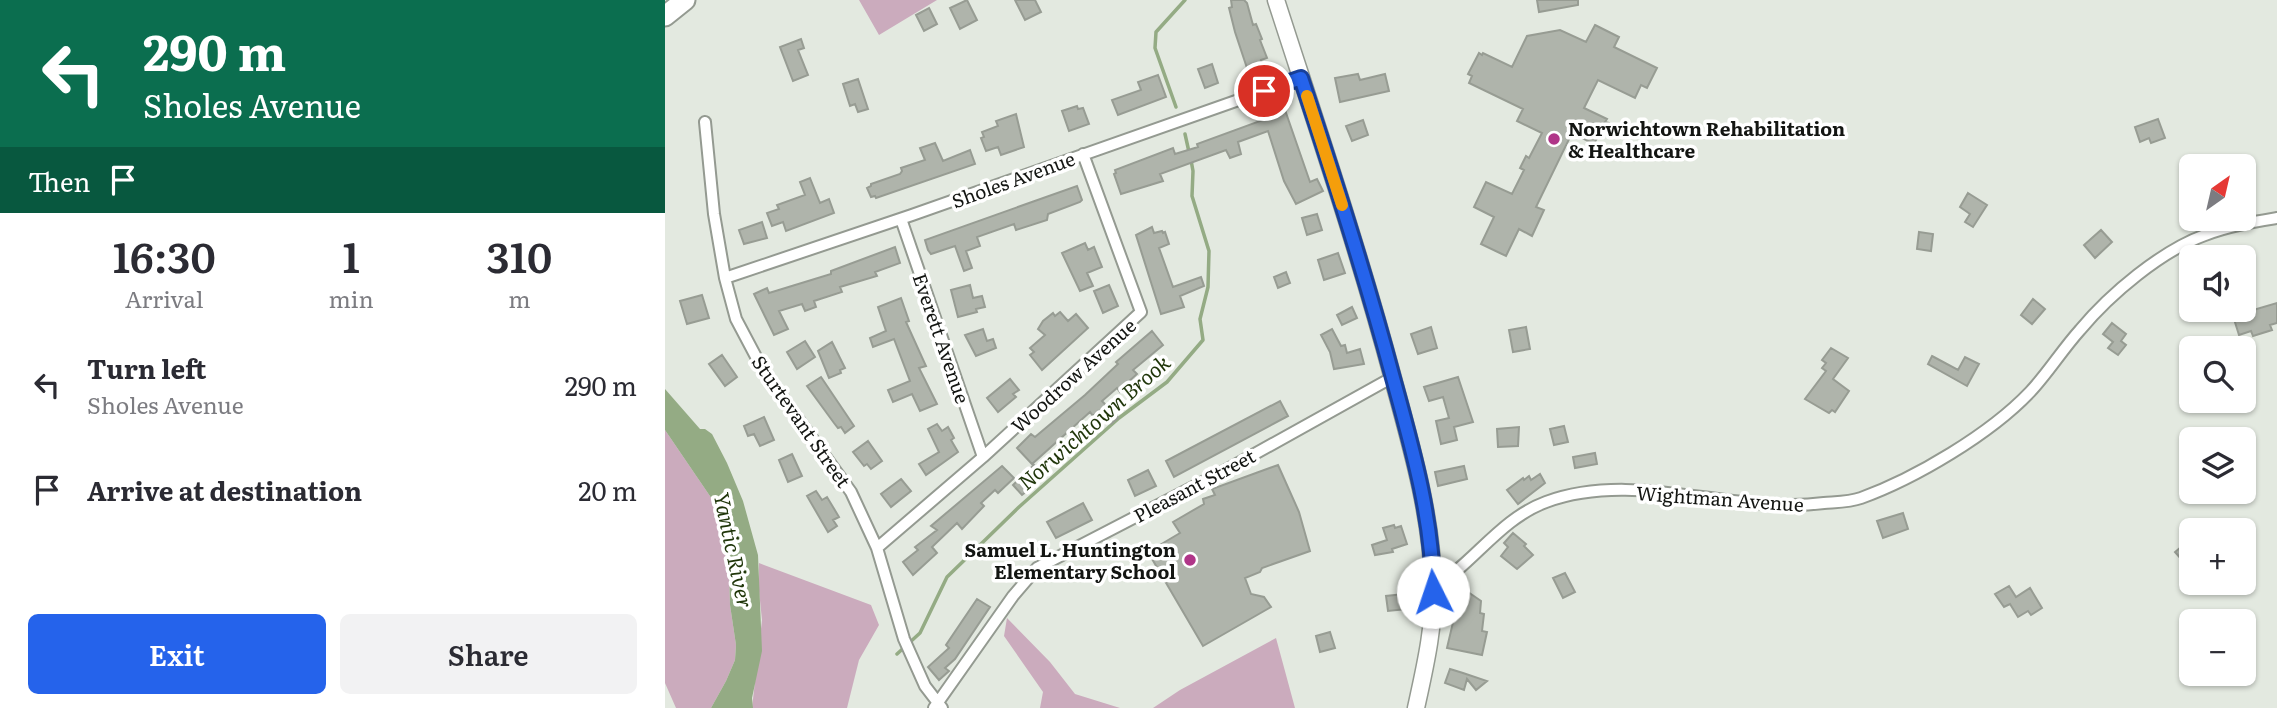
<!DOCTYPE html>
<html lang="en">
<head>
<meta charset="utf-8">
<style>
  body { margin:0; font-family:Literata,serif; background:#f2f2f3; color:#2b2b33; height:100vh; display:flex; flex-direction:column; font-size:26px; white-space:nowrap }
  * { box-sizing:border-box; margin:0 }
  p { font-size:23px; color:#7c7c81 }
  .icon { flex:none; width:38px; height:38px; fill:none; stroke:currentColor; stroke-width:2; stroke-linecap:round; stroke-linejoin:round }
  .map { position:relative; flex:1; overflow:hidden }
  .drawer { display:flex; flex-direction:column; background:#fff; width:665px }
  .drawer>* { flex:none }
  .top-card { background:#0b6e4f; color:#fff; overflow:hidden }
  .needle { width:46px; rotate:34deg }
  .buttons { position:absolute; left:1514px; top:154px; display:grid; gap:14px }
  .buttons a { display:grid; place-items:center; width:77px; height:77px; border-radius:10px; background:#fff; box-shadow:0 2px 5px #0004; font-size:35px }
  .pin { position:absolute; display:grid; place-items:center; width:60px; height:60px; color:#fff; margin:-30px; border:4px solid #fff; border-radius:50%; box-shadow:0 2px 7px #0007 }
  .me { position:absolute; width:77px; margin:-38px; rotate:356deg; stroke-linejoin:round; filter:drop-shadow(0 0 5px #0008) }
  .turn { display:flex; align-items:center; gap:24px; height:147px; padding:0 28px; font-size:32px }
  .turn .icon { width:91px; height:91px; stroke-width:2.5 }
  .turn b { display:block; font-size:49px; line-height:60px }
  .then { display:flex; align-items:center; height:66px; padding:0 28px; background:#0003; gap:14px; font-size:26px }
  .eta { display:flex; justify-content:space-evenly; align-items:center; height:119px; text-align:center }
  .eta b { font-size:42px; font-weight:600; line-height:49px }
  .cta { display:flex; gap:14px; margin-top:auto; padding:14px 28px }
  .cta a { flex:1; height:80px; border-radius:10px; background:#2563eb; color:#fff; font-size:28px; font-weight:600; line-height:80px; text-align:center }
  .cta a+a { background:#f2f2f3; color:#2b2b33 }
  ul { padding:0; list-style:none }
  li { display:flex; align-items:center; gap:21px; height:105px; padding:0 28px }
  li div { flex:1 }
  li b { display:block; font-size:26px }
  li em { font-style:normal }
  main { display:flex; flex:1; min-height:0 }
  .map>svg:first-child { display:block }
</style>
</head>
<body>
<main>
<section class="drawer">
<div class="top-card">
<div class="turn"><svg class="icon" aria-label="left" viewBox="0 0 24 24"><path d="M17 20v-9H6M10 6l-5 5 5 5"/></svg><div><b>290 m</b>Sholes Avenue</div></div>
<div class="then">Then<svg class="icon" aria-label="arrive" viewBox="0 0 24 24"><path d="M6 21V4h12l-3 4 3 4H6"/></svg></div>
</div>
<div class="eta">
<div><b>16:30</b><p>Arrival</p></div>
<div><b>1</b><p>min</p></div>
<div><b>310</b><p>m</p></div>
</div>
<ul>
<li><svg class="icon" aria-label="left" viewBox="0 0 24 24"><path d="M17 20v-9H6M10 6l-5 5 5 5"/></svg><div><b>Turn left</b><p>Sholes Avenue</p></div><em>290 m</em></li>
<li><svg class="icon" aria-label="arrive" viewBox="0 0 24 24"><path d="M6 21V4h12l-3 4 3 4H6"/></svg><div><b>Arrive at destination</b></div><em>20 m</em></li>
</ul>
<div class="cta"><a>Exit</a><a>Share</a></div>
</section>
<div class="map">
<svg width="1612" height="708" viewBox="0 0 1612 708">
  <rect width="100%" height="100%" fill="#e3e9e0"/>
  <path fill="#cbabbd" d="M194,0H272L214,35Z
    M0,430L49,502L64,563L65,605L71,645L70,660L61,681L46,708H11L0,683Z
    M94,563L206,605L214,625L194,660L182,708H87L97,620L94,591Z
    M342,618L385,662L410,694L455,708H375L378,692L339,636Z
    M611,638L630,708H488L515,690Z"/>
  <path fill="#94ab84" d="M0,389L35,429H40L47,434L62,463L78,501L93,555L97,651L87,698L88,708H46L61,681L70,660L71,645L65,605L64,563L49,502L0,430Z"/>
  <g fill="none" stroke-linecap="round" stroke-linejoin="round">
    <path stroke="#94ab84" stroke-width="3.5" d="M511,107L490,48L491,32L520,0
      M520,134L524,152
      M232,654L255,633L282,577L354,507L454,418L502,382L538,340L535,319L543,287L544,251L527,196L528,171L526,160"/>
  </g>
  <path fill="#afb4ab" stroke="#979c93" stroke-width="2" d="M302,0L312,20L295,29L285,8Z
    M350,0H370L376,12L360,20Z
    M566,0H579L582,3L588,25L591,24L597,39L595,40L602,58L596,60L598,66L583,71L570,32L564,8L567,7Z
    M872,0H913V5L874,12Z
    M264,8L272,24L259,31L251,15Z
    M930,25L954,37L949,47L992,68L982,88L976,85L970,98L933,80L919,108L942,119L940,122L944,123L939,134L935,132L929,144L907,133L871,207L879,210L867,236L854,229L841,256L816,244L829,217L809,207L821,182L847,194L859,170L855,168L861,156L864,158L877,133L852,121L858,109L804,83L807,76L803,74L814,53L817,55L818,53L847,67L862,36L895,30L921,42Z
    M136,39L139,48L133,50L143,75L128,81L115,47Z
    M547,64L553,83L540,88L533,69Z
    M693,74L695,80L720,74L724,91L675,102L670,78Z
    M493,75L501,97L453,115L447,100L476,90L473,82Z
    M193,79L203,109L193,112L190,104L185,106L178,84Z
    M412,106L413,109L418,108L424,124L404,131L397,111Z
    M615,110H620L645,182L652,179L658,191L631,204L619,181L603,131L573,142L576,154L565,158L561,150L495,174L498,181L456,194L449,174L451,173L450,170L508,148L510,154L533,147L532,144L598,120L597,117Z
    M351,114L359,147L336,155L333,147L321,151L316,138L319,137L317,132L333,126L331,121Z
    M1493,119L1500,138L1486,143L1484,138L1475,142L1470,127Z
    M698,120L703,135L687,141L681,126Z
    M270,143L278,161L305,150L310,164L211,198L210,196L206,197L202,188L206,186V184L235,174L237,171L236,168L260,160L255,148Z
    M145,178L155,203L164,199L169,213L121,231L118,222L107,226L102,213L114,209L112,205L140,195L135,182Z
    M412,186L417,200L415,202L383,214L382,220L351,230L349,224L312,237L315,246L301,251L307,268L299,271L290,246L266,254L263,250L260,240Z
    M1303,193L1322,205L1308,227L1300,222L1305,214L1295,207Z
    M652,214L657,230L642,235L637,218Z
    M97,222L102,238L79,244L74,230Z
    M487,227L489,233L497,231L498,233L500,232L504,244L494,248L508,287L536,277L539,286L515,296L519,307L496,314L471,235Z
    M1436,230L1447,242L1430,258L1419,245Z
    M1254,232L1268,234L1266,251L1252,249Z
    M420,243L423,250L429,247L437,267L422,273L428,286L415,291L397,253Z
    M230,247L235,263L210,272L212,276L175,287L177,292L149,301L151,307L140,311L137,304L114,311L123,329L109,335L89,294L102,288L104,293L166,274V271Z
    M673,253L680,273L659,280L653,260Z
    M621,272L625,283L613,288L609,277Z
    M305,285L308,298L317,296L320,307L311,309L312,312L293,317L286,290Z
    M444,285L453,306L438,313L429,291Z
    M37,295L44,318L22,324L15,301Z
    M236,298L244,321L241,322L261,366L254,368L272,404L255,411L247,394L228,402L223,390L245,381L229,339L208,347L205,338L221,331L213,307Z
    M1368,299L1380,309L1367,324L1356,315Z
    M1612,303V323L1605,325L1607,330L1588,336L1586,331L1574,335L1568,316Z
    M687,307L692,318L677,325L672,315Z
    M395,312L403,321L411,314L423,328L377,370L365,355L369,352L365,348L380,335L373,329L378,321L388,313L390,316Z
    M1447,323L1461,334L1456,341L1461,345L1453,355L1443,348L1448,342L1438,334Z
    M766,327L772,348L753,354L746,334Z
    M861,327L865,349L848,352L844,330Z
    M318,329L322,341L328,339L331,348L311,356L300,335Z
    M667,329L676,346L680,345L682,353L695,349L699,364L669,369L665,352L656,335Z
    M487,331L498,345L468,370L472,374L462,383L464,385L455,392L452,388L437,401L453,418L446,424L433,411L428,416L425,412L367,464L352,448L366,434L370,437L420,395L453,364L451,362Z
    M140,341L150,357L132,369L122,352Z
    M167,342L180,368L175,370L176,373L164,378L153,351Z
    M1166,348L1183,358L1168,379L1184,391L1170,412L1167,410L1164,413L1140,399L1161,371L1157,368L1161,363L1157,360Z
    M57,355L72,377L60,386L44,364Z
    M1267,356L1293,370L1300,357L1314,364L1302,386L1263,364Z
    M156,377L189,426L180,433L176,427L173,428L169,423L142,386Z
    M793,377L808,422L789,427L792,440L776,444L771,421L784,418L778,397L764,401L759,387Z
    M345,379L354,390L348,394L351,397L333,412L322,398Z
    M615,401L623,416L509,477L501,461Z
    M99,417L109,440L95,446L89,434L83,436L79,426Z
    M272,424L277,431L283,427L289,438L286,440L293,452L261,475L254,464L274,452L263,429Z
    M899,426L903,442L889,445L885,429Z
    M854,427L853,446L833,447L832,429Z
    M203,441L217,461L206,469L202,464L199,466L188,452Z
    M930,453L932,464L910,468L908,457Z
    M127,454L137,476L123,482L114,460Z
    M369,465L380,477L357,495L348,485Z
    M613,465L634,512L645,551L597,568L595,572L580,578L586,594L599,597L606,607L538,646L483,552L515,533L508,522L539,504L538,499L550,495L547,489Z
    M337,466L349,478L333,493L330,490L316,503L319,506L297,529L292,523L267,547L272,553L248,575L238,562L253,550L250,547L272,530L266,526Z
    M799,466L802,479L773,486L770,472Z
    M483,470L491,486L470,496L463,480Z
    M875,474L880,483L853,504L842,490L858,478L859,480L864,476L866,480Z
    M236,479L246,491L226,507L216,494Z
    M151,491L157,500L162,497L174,517L168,520L172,526L163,532L142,496Z
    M418,503L427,520L391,538L382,522Z
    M1238,513L1243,529L1218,538L1212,521Z
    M729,525L730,528L736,526L742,544L727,549L728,552L710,555L707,545L722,540L718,528Z
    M848,533L861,544L859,546L868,555L852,569L836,556L843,547L839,543Z
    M1522,542L1526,547V570L1510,552Z
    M900,573L910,592L898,598L888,578Z
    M1344,586L1351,597L1365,588L1377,608L1366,615L1363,611L1353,617L1345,604L1339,607L1330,594Z
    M803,592L816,601L815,613L819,614L817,631L822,632L817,655L782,648L790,614L787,613L789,594L803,596Z
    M739,594L741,609L723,611L721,596Z
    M312,599L325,607L290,659L280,668L284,671L274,680L263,667L284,648L281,645Z
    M665,632L670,648L655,652L651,636Z
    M785,669L798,673L822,681L811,690L802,679L799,690L780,683Z"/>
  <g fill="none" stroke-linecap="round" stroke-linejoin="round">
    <g stroke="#949a91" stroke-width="14">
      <path id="minor" d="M40,122L49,214L60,278L71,319L98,370L186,492L212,548L239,639L260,686L277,708
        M236,219L318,457
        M60,278L247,215L636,78
        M212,548L318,457L476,312L418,154
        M768,588C809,563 835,519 881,502C971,469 1068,515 1159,503C1171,502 1185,502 1196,498C1251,478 1325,434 1365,392C1383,373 1397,350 1415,330C1445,294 1496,251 1540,235C1563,226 1588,222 1612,218
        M269,708L348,596L372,568L559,471L728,377"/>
    </g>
    <g stroke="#949a91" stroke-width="19">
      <path id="secondary" d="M611,0C651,124 693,248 727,375C745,442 766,512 768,582C770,625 760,667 751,708"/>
    </g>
    <g stroke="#949a91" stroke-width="23">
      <path id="motorway" d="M0,16L20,0"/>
    </g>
    <use href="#minor" stroke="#fff" stroke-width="10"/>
    <use href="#secondary" stroke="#fff" stroke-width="16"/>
    <use href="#motorway" stroke="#fff" stroke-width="19"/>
  </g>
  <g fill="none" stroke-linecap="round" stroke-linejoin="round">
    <g stroke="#184099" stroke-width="18">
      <path id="route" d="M599,91L636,78C669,177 701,277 728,378C747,447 768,520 768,592"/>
    </g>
    <use href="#route" stroke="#2563eb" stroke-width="12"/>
    <path stroke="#f59e0b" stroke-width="12" d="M642,96L677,205"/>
  </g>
  <g fill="#b03588" stroke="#fff" stroke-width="2.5">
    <circle cx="889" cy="139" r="7"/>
    <circle cx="525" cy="560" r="7"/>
  </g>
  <g text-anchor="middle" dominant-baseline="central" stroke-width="7" stroke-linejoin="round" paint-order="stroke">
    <g font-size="19" font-weight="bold" fill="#131512" stroke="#fff" text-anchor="start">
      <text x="903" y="128">Norwichtown Rehabilitation<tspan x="903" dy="22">&amp; Healthcare</tspan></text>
      <text x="511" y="549" text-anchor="end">Samuel L. Huntington<tspan x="511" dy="22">Elementary School</tspan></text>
    </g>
    <g font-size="19" fill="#131512" stroke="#fff">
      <text transform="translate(348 179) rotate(-20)">Sholes Avenue</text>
      <text transform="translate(277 338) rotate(71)">Everett Avenue</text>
      <text transform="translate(408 375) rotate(-42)">Woodrow Avenue</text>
      <text transform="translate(137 421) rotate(55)">Sturtevant Street</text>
      <text transform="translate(529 485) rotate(-28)">Pleasant Street</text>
      <text transform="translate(1055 498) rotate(4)">Wightman Avenue</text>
    </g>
    <g font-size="21" font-style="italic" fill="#1f3509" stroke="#fff">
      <text transform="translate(428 421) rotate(-41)">Norwichtown Brook</text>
      <text transform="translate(70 550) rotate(78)">Yantic River</text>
    </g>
  </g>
</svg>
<div class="buttons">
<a><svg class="needle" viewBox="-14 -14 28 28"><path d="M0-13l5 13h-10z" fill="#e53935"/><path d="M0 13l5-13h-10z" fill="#7c7c81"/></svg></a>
<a><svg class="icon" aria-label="sound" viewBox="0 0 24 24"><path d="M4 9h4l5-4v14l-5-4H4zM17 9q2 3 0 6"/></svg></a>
<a><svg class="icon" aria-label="search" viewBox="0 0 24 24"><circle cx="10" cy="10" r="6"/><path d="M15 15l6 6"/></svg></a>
<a><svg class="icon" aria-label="layers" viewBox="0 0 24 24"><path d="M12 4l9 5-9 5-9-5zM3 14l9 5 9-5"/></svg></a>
<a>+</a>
<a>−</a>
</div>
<div class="pin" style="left:599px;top:91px;background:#d93025"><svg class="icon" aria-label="arrive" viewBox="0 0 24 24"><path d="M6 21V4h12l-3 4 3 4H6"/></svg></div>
<svg class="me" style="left:768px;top:592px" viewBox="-20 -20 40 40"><circle r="19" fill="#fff"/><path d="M0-13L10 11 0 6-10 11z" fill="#2563eb"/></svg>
</div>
</main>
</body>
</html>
